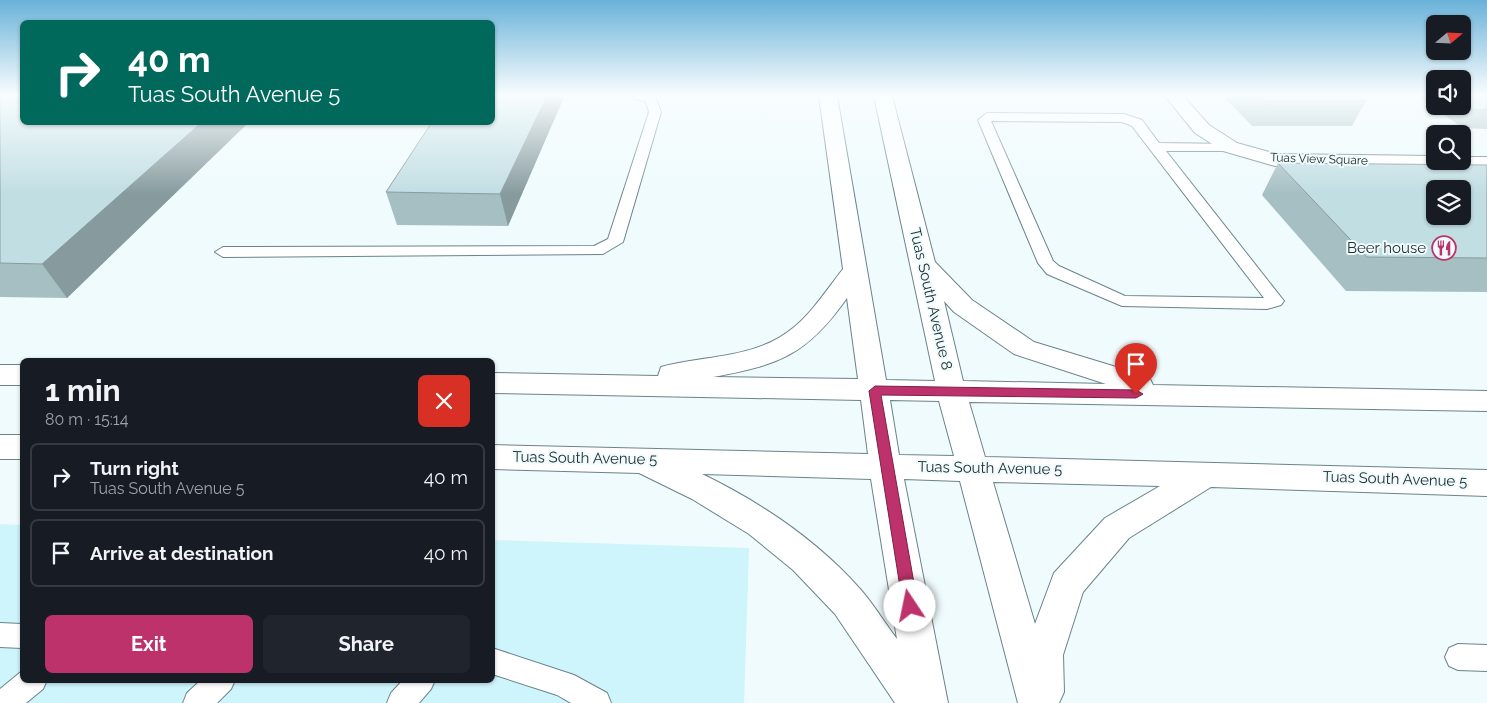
<!DOCTYPE html>
<html lang="en">
<head>
<meta charset="utf-8">
<style>
  body { margin:0; font-family:Raleway,sans-serif; background:#20242c; color:#f1f3f6; height:100vh; display:flex; flex-direction:column; font-size:19px; white-space:nowrap }
  * { box-sizing:border-box; margin:0 }
  p { font-size:16px; color:#9ea1a6 }
  .icon { flex:none; width:28px; height:28px; fill:none; stroke:currentColor; stroke-width:2; stroke-linecap:round; stroke-linejoin:round }
  .map { position:relative; flex:1; overflow:hidden }
  .drawer { position:absolute; left:20px; top:358px; width:475px; height:325px; display:flex; flex-direction:column; background:#171b24; border-radius:8px; box-shadow:0 1px 4px #0004 }
  .drawer>* { flex:none }
  .hud { position:absolute; left:20px; top:20px; width:475px; height:105px; border-radius:8px; box-shadow:0 1px 4px #0004; background:#00695c; color:#fff; overflow:hidden }
  .needle { width:32px; rotate:71deg }
  .tools { position:absolute; left:1426px; top:15px; display:grid; gap:10px }
  .tools a { display:grid; place-items:center; width:45px; height:45px; border-radius:8px; background:#171b24; box-shadow:0 1px 4px #0004; font-size:25px }
  .pin { position:absolute; display:grid; place-items:center; width:42px; height:42px; color:#fff; margin:-51px -21px; border-radius:50% 50% 50% 0; rotate:-45deg; box-shadow:0 0 5px #0007 }
  .pin .icon { rotate:45deg }
  .me { position:absolute; width:55px; margin:-28px; rotate:349deg; stroke-linejoin:round; filter:drop-shadow(0 0 4px #0008) }
  .turn { display:flex; align-items:center; gap:18px; height:105px; padding:0 25px; font-size:22px }
  .turn .icon { width:65px; height:65px; stroke-width:2.5 }
  .turn b { display:block; font-size:35px; line-height:42px }
  .round { display:grid; place-items:center; flex:none; width:52px; height:52px; border-radius:8px; background:#20242c }
  .summary { display:flex; align-items:center; justify-content:space-between; height:85px; padding:0 25px }
  h1 { font-size:30px; font-weight:700; line-height:38px }
  .button { display:flex; gap:10px; margin-top:auto; padding:10px 25px }
  .button a { flex:1; height:58px; border-radius:8px; background:#bd326a; color:#fff; font-size:20px; font-weight:700; line-height:58px; text-align:center }
  .button a+a { background:#20242c; color:#f1f3f6 }
  ul { padding:0; list-style:none }
  li { display:flex; align-items:center; gap:15px; height:68px; margin:0 10px 8px; padding:0 15px; border:2px solid #363941; border-radius:8px }
  li div { flex:1 }
  li b { display:block; font-size:19px }
  li em { font-style:normal }
  .map>svg:first-child { display:block }
</style>
</head>
<body>
<div class="map">
<svg width="1487" height="703" viewBox="0 0 1487 703">
  <rect width="100%" height="100%" fill="#effbfd"/>
  <path fill="#cef4fc" d="M0,524L22,525V680H492L493,540L749,548L744,703H0Z"/>
  <g fill="none" stroke-linecap="round" stroke-linejoin="round">
    <g stroke="#6a8489" stroke-width="2">
      <path id="lane" d="M633,96H655L661,112L623,242L603,254L223,257L215,252L223,247L594,246L608,239L649,112L646,101L635,99Z
        M987,113L1124,114L1142,120L1159,143L1235,144L1237,147L1230,151H1166L1284,301L1281,305L1267,309L1122,306L1047,274L1038,263L978,120ZM991,121L1122,122L1132,126L1264,298L1125,296L1059,266L1053,261Z
        M0,623L22,624V648L0,647Z
        M1458,644L1487,645V671L1458,670L1449,666L1445,657L1449,648Z
        M492,648L574,675L607,693L611,703H571L557,695L492,674Z
        M22,671V680H47L43,689L26,703H0V689Z
        M201,680H235L231,689L217,703H183L187,693Z
        M403,680H435L431,689L419,703H387L391,693Z"/>
    </g>
    <g stroke="#6a8489" stroke-width="2">
      <path id="street" d="M1165,96H1183L1209,125L1237,143L1276,154L1435,156V161H1462V157H1487V169L1275,166L1223,151L1195,133Z"/>
    </g>
    <g stroke="#6a8489" stroke-width="2">
      <path id="secondary" d="M819,96H837L886,380L935,381L874,96H892L935,262L972,300L1034,342L1149,377L1153,385L1487,391V411L969,402L985,457L1487,470V496L1211,487L1129,538L1083,592L1063,655L1064,692L1059,703H1018L960,481L904,479L948,703H895L835,614L793,570L749,534L692,499L639,473L492,469V445L868,454L861,400L492,393V373L658,376L661,367C705,355 756,359 793,328C813,312 827,289 843,269ZM847,298L858,379L713,377C779,365 807,355 847,298ZM944,301L954,312L1014,354L1106,384L963,381ZM890,400L939,401L954,456L899,455ZM702,474L871,479L897,639C885,623 874,605 861,590C818,541 760,502 702,474ZM993,482L1160,486L1105,518L1054,573L1035,624Z
        M0,365H22V385H0Z
        M0,435H22V459H0Z"/>
    </g>
    <use href="#lane" fill="#fff" fill-rule="evenodd"/>
    <use href="#street" fill="#fff" fill-rule="evenodd"/>
    <use href="#secondary" fill="#fff" fill-rule="evenodd"/>
  </g>
  <path fill="#a6bfc3" d="M0,96L22,122H249L67,298L0,297Z
    M492,96H564V97L508,226L397,225L386,192Z
    M1223,96H1359L1366,101L1352,126H1252Z
    M1417,96H1435V106H1462V96H1487V129L1463,128Z
    M1278,163L1487,165V292L1346,291L1262,195Z"/>
  <path fill="#879b9f" d="M547,96H564V97L508,226L500,194Z
    M202,122H249L67,298L42,264Z"/>
  <path fill="#c1dee3" stroke="#879b9f" fill-rule="evenodd" d="M0,96H22V122H202L42,264L0,263Z
    M492,96H547L500,194L386,192L432,122H492Z
    M1258,96H1359L1366,101H1264Z
    M1462,96H1487V110H1474L1462,102Z
    M1278,163L1487,165V258L1367,257ZM1435,189H1462V216H1435Z"/>
  <linearGradient id="sky" x2="0" y2="1"><stop stop-color="#6ab2d9"/><stop offset="0.49" stop-color="#f8fdfe"/><stop offset="1" stop-color="#f8fdfe" stop-opacity="0"/></linearGradient>
  <rect width="1487" height="194" fill="url(#sky)"/>
  <path fill="#bd326a" stroke="#7b2045" d="M875,386L1136,390L1143,394L1136,398L881,395L918,606L916,611L910,613L905,611L903,606L869,391Z"/>
  <defs>
    <g id="restaurant-ring" transform="scale(1.25)"><circle r="9.5" fill="#effbfd" stroke="#bd326a" stroke-width="1.5"/><path d="M-5-6h1v4h1v-4h1v4h1v-4h1v5L-1.5 .5V6h-2V.5L-5-1ZM5-6V6H3V1.5H1.5Q1.5-4 5-6Z" fill="#bd326a"/></g>
  </defs>
  <g fill-rule="evenodd">
    <use href="#restaurant-ring" x="1444" y="248"/>
  </g>
  <g text-anchor="middle" dominant-baseline="central" stroke-width="4" stroke-linejoin="round" paint-order="stroke">
    <g font-size="12" fill="#242f31" stroke="#effbfd">
      <text transform="translate(1319 159) rotate(2)">Tuas View Square</text>
    </g>
    <g font-size="15" fill="#242f31" stroke="#effbfd" text-anchor="end">
      <text x="1426" y="248">Beer house</text>
    </g>
    <g font-size="15" fill="#242f31" stroke="#effbfd">
      <text transform="translate(931 299) rotate(77)">Tuas South Avenue 8</text>
      <text transform="translate(585 458) rotate(1)">Tuas South Avenue 5</text>
      <text transform="translate(990 468) rotate(1)">Tuas South Avenue 5</text>
      <text transform="translate(1395 479) rotate(2)">Tuas South Avenue 5</text>
    </g>
  </g>
</svg>
<div class="tools">
<a><svg class="needle" viewBox="-14 -14 28 28"><path d="M0-13l5 13h-10z" fill="#e53935"/><path d="M0 13l5-13h-10z" fill="#9ea1a6"/></svg></a>
<a><svg class="icon" aria-label="sound" viewBox="0 0 24 24"><path d="M4 9h4l5-4v14l-5-4H4zM17 9q2 3 0 6"/></svg></a>
<a><svg class="icon" aria-label="search" viewBox="0 0 24 24"><circle cx="10" cy="10" r="6"/><path d="M15 15l6 6"/></svg></a>
<a><svg class="icon" aria-label="layers" viewBox="0 0 24 24"><path d="M12 4l9 5-9 5-9-5zM3 14l9 5 9-5"/></svg></a>
</div>
<div class="pin" style="left:1136px;top:394px;background:#d93025"><svg class="icon" aria-label="arrive" viewBox="0 0 24 24"><path d="M6 21V4h12l-3 4 3 4H6"/></svg></div>
<svg class="me" style="left:910px;top:606px" viewBox="-20 -20 40 40"><circle r="19" fill="#fff"/><path d="M0-13L10 11 0 6-10 11z" fill="#bd326a"/></svg>
<div class="hud">
<div class="turn"><svg class="icon" aria-label="right" viewBox="0 0 24 24"><path d="M7 20v-9h11M14 6l5 5-5 5"/></svg><div><b>40 m</b>Tuas South Avenue 5</div></div>
</div>
<section class="drawer">
<div class="summary"><div><h1>1 min</h1><p>80 m · 15:14</p></div><a class="round" style="background:#d93025;color:#fff"><svg class="icon" aria-label="close" viewBox="0 0 24 24"><path d="M6 6l12 12M18 6L6 18"/></svg></a></div>
<ul>
<li><svg class="icon" aria-label="right" viewBox="0 0 24 24"><path d="M7 20v-9h11M14 6l5 5-5 5"/></svg><div><b>Turn right</b><p>Tuas South Avenue 5</p></div><em>40 m</em></li>
<li><svg class="icon" aria-label="arrive" viewBox="0 0 24 24"><path d="M6 21V4h12l-3 4 3 4H6"/></svg><div><b>Arrive at destination</b></div><em>40 m</em></li>
</ul>
<div class="button"><a>Exit</a><a>Share</a></div>
</section>
</div>
</body>
</html>
